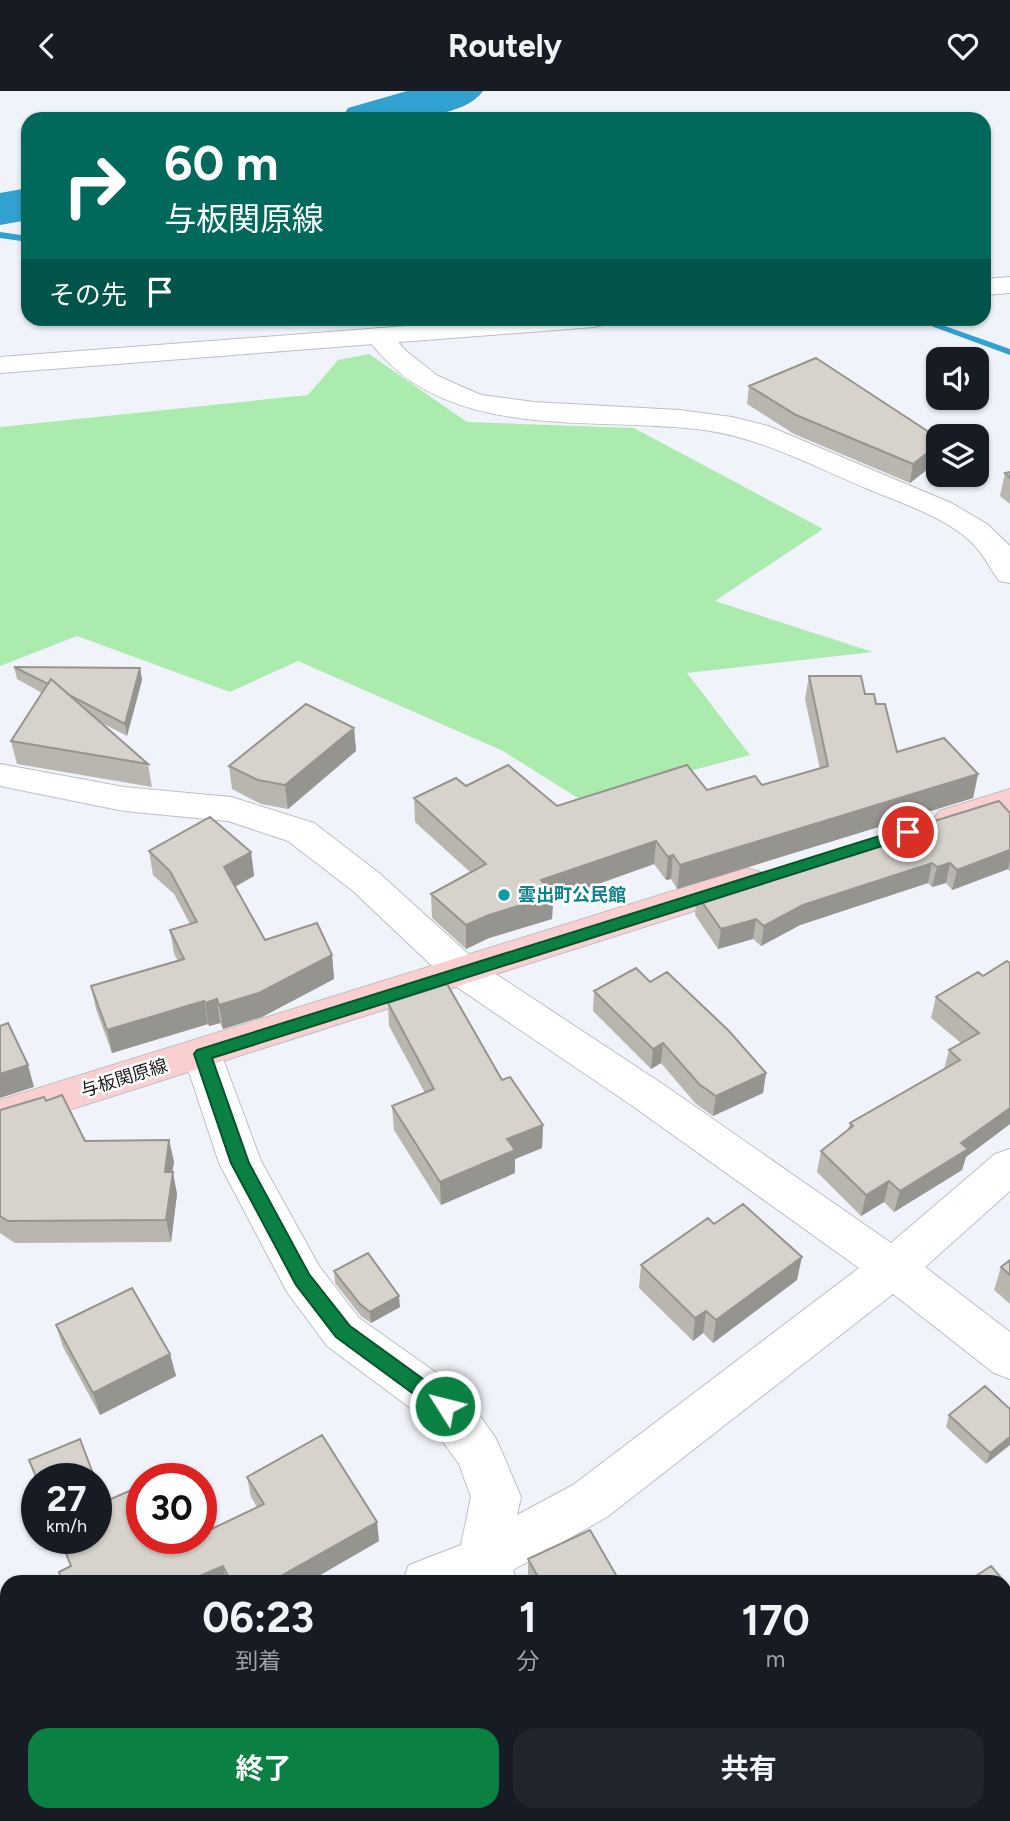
<!DOCTYPE html>
<html lang="ja">
<head>
<meta charset="utf-8">
<style>
  body { margin:0; font-family:Figtree,"Noto Sans JP",sans-serif; background:#20242c; color:#f1f3f6; height:100vh; display:flex; flex-direction:column; font-size:26px; white-space:nowrap }
  * { box-sizing:border-box; margin:0 }
  p { font-size:23px; color:#9ea1a6 }
  .icon { flex:none; width:38px; height:38px; fill:none; stroke:currentColor; stroke-width:2; stroke-linecap:round; stroke-linejoin:round }
  .map { position:relative; flex:1; overflow:hidden }
  .side { position:absolute; left:0px; top:1484px; width:1012px; height:247px; display:flex; flex-direction:column; background:#171b24; border-radius:21px 21px 0 0; box-shadow:0 2px 5px #0004 }
  .side>* { flex:none }
  .hud { position:absolute; left:21px; top:21px; width:970px; height:214px; border-radius:21px; box-shadow:0 2px 5px #0004; background:#00695c; color:#fff; overflow:hidden }
  .tools { position:absolute; left:926px; top:256px; display:grid; gap:14px }
  .tools a { display:grid; place-items:center; width:63px; height:63px; border-radius:14px; background:#171b24; box-shadow:0 2px 5px #0004; font-size:35px }
  .speed { position:absolute; left:21px; top:1372px; display:flex; gap:14px; font-size:35px; font-weight:700; text-align:center }
  .speed>* { display:grid; place-content:center; width:91px; height:91px; border-radius:50%; background:#171b24; box-shadow:0 2px 5px #0004; line-height:1 }
  .speed small { font-size:18px; font-weight:400 }
  .speed .limit { border:10px solid #d22; background:#fff; color:#111 }
  .pin { position:absolute; display:grid; place-items:center; width:60px; height:60px; color:#fff; margin:-30px; border:4px solid #fff; border-radius:50%; box-shadow:0 2px 7px #0007 }
  .me { position:absolute; width:77px; margin:-38px; rotate:306deg; stroke-linejoin:round; filter:drop-shadow(0 0 5px #0008) }
  .turn { display:flex; align-items:center; gap:24px; height:147px; padding:0 28px; font-size:32px }
  .turn .icon { width:91px; height:91px; stroke-width:2.5 }
  .turn b { display:block; font-size:49px; line-height:60px }
  .then { display:flex; align-items:center; height:66px; padding:0 28px; background:#0003; gap:14px; font-size:26px }
  .eta { display:flex; justify-content:space-evenly; align-items:center; height:119px; text-align:center }
  .eta b { font-size:42px; font-weight:700; line-height:49px }
  .button { display:flex; gap:14px; margin-top:auto; padding:14px 28px }
  .button a { flex:1; height:80px; border-radius:21px; background:#0b8043; color:#fff; font-size:28px; font-weight:700; line-height:80px; text-align:center }
  .button a+a { background:#20242c; color:#f1f3f6 }
  header { display:flex; justify-content:space-between; align-items:center; height:91px; padding:0 28px; background:#171b24; font-size:32px; font-weight:700 }
  .map>svg:first-child { display:block }
</style>
</head>
<body>
<header><svg class="icon" aria-label="back" viewBox="0 0 24 24"><path d="M15 5l-7 7 7 7"/></svg>Routely<svg class="icon" aria-label="heart" viewBox="0 0 24 24"><path d="M12 20l-8-8c-3-5 5-10 8-4 3-6 11-1 8 4z"/></svg></header>
<div class="map">
<svg width="1010" height="1730" viewBox="0 0 1010 1730">
  <rect width="100%" height="100%" fill="#f1f3fa"/>
  <path fill="#abebae" d="M369,263L467,331L634,337L823,438L715,510L873,561L687,582L750,664L581,709L503,660L298,570L230,601L77,545L0,575V336L308,304L338,269Z"/>
  <g fill="none" stroke-linecap="round" stroke-linejoin="round">
    <path fill="#31a1cf" fill-rule="evenodd" d="M0,141L28,145V151L0,147Z
      M912,228H925L1010,258V264Z"/>
    <path fill="#31a1cf" fill-rule="evenodd" d="M407,0H483C461,32 378,28 341,28L348,17Z
      M28,97V129L0,134V102Z"/>
    <g stroke="#bdbec6" stroke-width="2">
      <path id="minor" d="M379,237L388,239L406,260L438,285L481,304L534,311L679,319L732,326L768,335L951,412L987,433L1010,455V492L999,490C988,474 982,460 968,448C940,424 901,412 868,398C815,376 762,347 704,339C590,324 441,354 366,245L370,239Z
        M0,673L124,696L231,706L314,732L379,782L476,870L664,994L891,1152L995,1063L1010,1058V1100L925,1176L1010,1241V1288L994,1282L893,1203L607,1426L513,1479L514,1483L511,1491H402L409,1474L461,1454L471,1406L459,1373L428,1330L327,1255L287,1201L219,1072L183,963L189,952L203,948L217,952L261,1070L319,1175L359,1227L462,1300L495,1346L502,1361L521,1406L517,1424L573,1394L859,1177L634,1016L448,890L353,800L288,750L228,730L124,720L0,695Z
        M7,1663V1717L0,1720V1666Z
        M572,1724H626L628,1730H572Z"/>
    </g>
    <g stroke="#bdbec6" stroke-width="2">
      <path id="tertiary" d="M1010,186V202L984,204V188Z
        M499,228H607L603,234L594,236L0,282V266Z"/>
    </g>
    <g stroke="#bdbec6" stroke-width="2">
      <path id="secondary" d="M1010,698V722L952,740L939,736L934,728L939,720Z
        M747,777L760,781L766,790L760,799L0,1041V1009Z"/>
    </g>
    <use href="#minor" fill="#fff" fill-rule="evenodd"/>
    <use href="#tertiary" fill="#fff" fill-rule="evenodd"/>
    <use href="#secondary" fill="#facfd0" fill-rule="evenodd"/>
  </g>
  <path fill="#b9b5af" d="M749,295L938,347V370L910,392L794,343L747,313Z
    M1010,381V413L1000,405L1005,382Z
    M14,576L140,577L142,589L127,645L100,631L148,673L152,696L17,673L11,650L42,602L17,588Z
    M809,585L865,603L876,613L897,661L978,683L973,707L677,798L671,788L666,789L654,773L553,809L552,828L489,847L466,858L432,827L431,803L470,781L415,731L414,707L466,695L557,715L707,699L762,694L820,678L805,608Z
    M354,637L356,660L288,718L261,713L232,698L229,675Z
    M1010,722V781L1008,778L952,799L946,792L932,796L928,792L800,834L761,855L753,848L718,858L695,824L697,804Z
    M149,760L251,761L254,785L235,796L265,849L332,864L334,888L262,926L223,938L220,932L209,935L208,933L112,962L96,918L91,895L178,870L174,863L170,839L190,833L174,803L153,784Z
    M1010,872V1033L966,1066L962,1079L894,1121L884,1111L861,1125L817,1081L821,1060L848,1038L850,1032L944,978L949,959L961,952L931,927L936,906Z
    M650,891L766,982L763,1002L713,1025L696,1013L661,972L651,978L593,920L594,900Z
    M388,912L502,989L543,1034L542,1057L515,1068V1082L441,1114L394,1039L392,1015L425,1002L389,935Z
    M46,1010L85,1050L169,1049L174,1071L172,1081L177,1103L171,1151L15,1152L0,1142V1019Z
    M714,1133L797,1189L713,1252L703,1242L693,1250L639,1197L641,1174Z
    M1010,1169V1213L994,1199L1001,1176Z
    M334,1180L400,1216L371,1232L361,1225L335,1192Z
    M56,1234L170,1263L176,1285L100,1324L63,1256Z
    M1010,1318L986,1373L946,1336L949,1324Z
    M247,1386L377,1431L379,1450L308,1491H62L71,1476L59,1447H96L104,1411L142,1447L180,1453L257,1416L251,1406Z
    M528,1468L620,1491H529L528,1489Z
    M1004,1491L1010,1497V1623L1004,1616Z"/>
  <path fill="#96948f" d="M938,354V370L910,392L913,373Z
    M140,577L142,589L127,645L125,633Z
    M354,637L356,660L288,718L285,694Z
    M978,683L973,707L677,798L680,774Z
    M656,750L654,773L553,809L552,828L489,847L466,858V834L541,789Z
    M1010,759V769L1008,778L952,799L957,779Z
    M251,761L254,785L227,800L224,776Z
    M673,764L671,788L666,789L668,766Z
    M932,772L928,792L800,834L761,855L764,835L803,814Z
    M950,772L946,792L932,796L937,776Z
    M756,828L753,848L718,858L721,838Z
    M332,864L334,888L262,926L223,938L219,914Z
    M217,908L220,932L209,935L205,912Z
    M204,910L208,933L112,962L107,939Z
    M663,952L661,972L651,978L653,958Z
    M28,974L34,996L0,1007V983Z
    M766,982L763,1002L713,1025L716,1005Z
    M1010,1017V1033L966,1066L962,1079L894,1121L900,1100L961,1052Z
    M543,1034L542,1057L515,1068V1082L441,1114L440,1091L507,1048Z
    M169,1049L174,1071L169,1102L165,1081Z
    M173,1081L177,1103L171,1151L166,1129Z
    M889,1090L884,1111L861,1125L866,1104Z
    M802,1166L797,1189L713,1252L716,1229Z
    M399,1205L400,1216L371,1232L370,1221Z
    M706,1220L703,1242L693,1250L695,1227Z
    M170,1263L176,1285L100,1324L93,1302Z
    M1010,1346V1354L986,1373L990,1362Z
    M377,1431L379,1450L308,1491H274V1489Z
    M223,1475L226,1491H186Z"/>
  <path fill="#d7d3cc" stroke="#96948f" stroke-width="2" d="M816,267L938,347V354L913,373L796,324L749,295Z
    M1010,381V387L1005,382Z
    M14,576L140,577L125,633L69,604L51,588L48,593Z
    M809,585H861L865,603H874L876,613H885L897,661L944,647L978,683L680,774L673,764L668,766L656,750L541,789L553,804L489,824L466,834L431,803L486,773L414,707L456,687L466,695L508,674L557,715L687,674L707,699L755,685L762,694L828,675Z
    M51,588L148,673L11,650Z
    M306,613L354,637L285,694L258,689L229,675Z
    M999,710L1010,722V759L957,779L950,772L937,776L932,772L803,814L764,835L756,828L721,838L697,804Z
    M210,726L251,761L224,776L265,849L317,832L332,864L259,902L219,914L217,908L205,912L204,910L107,939L91,895L184,868L170,839L197,831L170,780L149,760Z
    M1007,870L1010,872V1017L961,1052L968,1058L900,1100L889,1090L866,1104L821,1060L853,1035L850,1032L960,969L949,959L979,942L936,906L978,881L983,885Z
    M636,877L650,891L667,881L729,940L766,982L716,1005L699,993L663,952L653,958L594,900Z
    M447,893L502,989L510,986L543,1034L507,1048L515,1059L440,1091L392,1015L434,998L388,912Z
    M8,932L28,974L0,983V935Z
    M62,1004L85,1050L169,1049L165,1081H173L166,1129L8,1130L0,1125V1019L44,1006L46,1010Z
    M743,1113L802,1166L716,1229L706,1220L695,1227L641,1174L708,1127L714,1133Z
    M368,1162L399,1205L370,1221L360,1213L334,1180Z
    M1010,1169V1184L1001,1176Z
    M132,1197L170,1263L93,1302L56,1234Z
    M985,1295L1010,1318V1346L990,1362L949,1324Z
    M322,1344L377,1431L274,1489L275,1491H231L223,1475L186,1491H62L59,1481L71,1475L60,1447H96V1390L104,1411L136,1397L142,1412V1447H178L180,1453L192,1447H201V1443L264,1413L247,1386Z
    M80,1348L95,1388H37L29,1369Z
    M590,1439L620,1491H541L528,1468Z
    M991,1475L1010,1497V1593L1004,1586V1491H967Z
    M289,1724H409L411,1730H291Z
    M650,1724H860L865,1730H652Z"/>
  <path fill="#0b8043" stroke="#07532c" stroke-width="2" d="M908,736L914,737L916,741L914,745L212,967L249,1072L309,1183L350,1235L452,1309L455,1315L452,1321L445,1324L438,1321L336,1246L296,1194L231,1072L194,963L197,959Z"/>
  <circle fill="#0f9aa8" stroke="#fff" stroke-width="2.5" cx="504" cy="804" r="7"/>
  <g text-anchor="middle" dominant-baseline="central" stroke-width="5" stroke-linejoin="round" paint-order="stroke">
    <g font-size="18" font-weight="bold" fill="#0d838f" stroke="#fff" text-anchor="start">
      <text x="518" y="804">雲出町公民館</text>
    </g>
    <g font-size="18" fill="#191a1c" stroke="#fff">
      <text transform="translate(124 987) rotate(-17)">与板関原線</text>
    </g>
  </g>
</svg>
<div class="tools">
<a><svg class="icon" aria-label="sound" viewBox="0 0 24 24"><path d="M4 9h4l5-4v14l-5-4H4zM17 9q2 3 0 6"/></svg></a>
<a><svg class="icon" aria-label="layers" viewBox="0 0 24 24"><path d="M12 4l9 5-9 5-9-5zM3 14l9 5 9-5"/></svg></a>
</div>
<div class="speed"><div>27<small>km/h</small></div><div class="limit">30</div></div>
<div class="pin" style="left:908px;top:741px;background:#d93025"><svg class="icon" aria-label="arrive" viewBox="0 0 24 24"><path d="M6 21V4h12l-3 4 3 4H6"/></svg></div>
<svg class="me" style="left:445px;top:1315px" viewBox="-20 -20 40 40"><circle r="17" fill="#0b8043" stroke="#fff" stroke-width="3"/><path d="M0-11L8 9 0 5-8 9z" fill="#fff"/></svg>
<div class="hud">
<div class="turn"><svg class="icon" aria-label="right" viewBox="0 0 24 24"><path d="M7 20v-9h11M14 6l5 5-5 5"/></svg><div><b>60 m</b>与板関原線</div></div>
<div class="then">その先<svg class="icon" aria-label="arrive" viewBox="0 0 24 24"><path d="M6 21V4h12l-3 4 3 4H6"/></svg></div>
</div>
<section class="side">
<div class="eta">
<div><b>06:23</b><p>到着</p></div>
<div><b>1</b><p>分</p></div>
<div><b>170</b><p>m</p></div>
</div>
<div class="button"><a>終了</a><a>共有</a></div>
</section>
</div>
</body>
</html>
